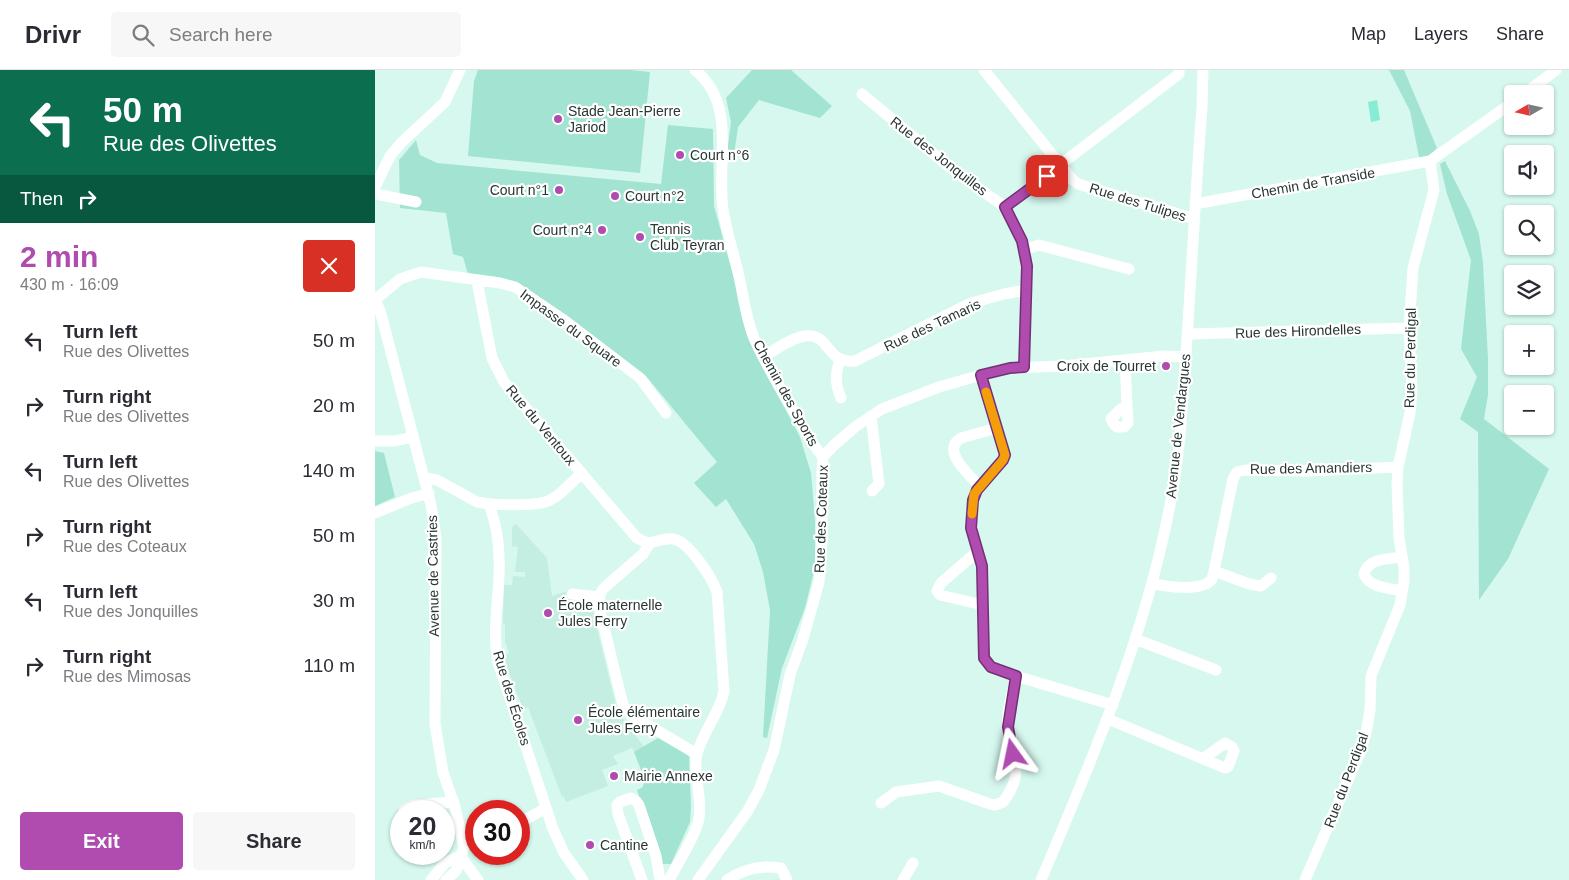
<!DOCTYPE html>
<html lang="en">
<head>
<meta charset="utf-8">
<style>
  body { margin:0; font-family:Arial,sans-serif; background:#f7f7f7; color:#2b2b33; height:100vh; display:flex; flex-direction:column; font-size:19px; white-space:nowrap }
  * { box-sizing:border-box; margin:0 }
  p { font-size:16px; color:#7c7c81 }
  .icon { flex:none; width:28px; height:28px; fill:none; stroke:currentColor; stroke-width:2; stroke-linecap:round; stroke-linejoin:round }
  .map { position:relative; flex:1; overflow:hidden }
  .side { display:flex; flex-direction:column; background:#fff; width:375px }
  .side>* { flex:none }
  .hud { background:#0b6e4f; color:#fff; overflow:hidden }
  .needle { width:32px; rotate:261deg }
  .controls { position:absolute; left:1129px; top:15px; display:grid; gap:10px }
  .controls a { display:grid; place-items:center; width:50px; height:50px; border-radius:5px; background:#fff; box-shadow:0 1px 4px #0004; font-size:25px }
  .speed { position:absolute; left:15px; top:730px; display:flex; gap:10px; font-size:25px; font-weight:700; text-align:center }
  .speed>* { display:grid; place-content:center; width:65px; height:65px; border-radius:50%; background:#fff; box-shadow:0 1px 4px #0004; line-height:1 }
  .speed small { font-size:12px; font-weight:400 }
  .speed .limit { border:8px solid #d22; background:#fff; color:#111 }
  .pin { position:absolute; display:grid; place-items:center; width:42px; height:42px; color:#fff; margin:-21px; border-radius:10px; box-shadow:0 2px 8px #0006 }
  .me { position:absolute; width:55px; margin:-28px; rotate:348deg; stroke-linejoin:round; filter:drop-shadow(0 0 4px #0008) }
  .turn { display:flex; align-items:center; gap:18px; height:105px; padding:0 20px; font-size:22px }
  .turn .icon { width:65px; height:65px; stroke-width:2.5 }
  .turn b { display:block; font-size:35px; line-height:42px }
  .then { display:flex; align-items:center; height:48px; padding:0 20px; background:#0003; gap:10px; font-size:19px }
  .round { display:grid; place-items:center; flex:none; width:52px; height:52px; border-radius:5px; background:#f7f7f7 }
  .headline { display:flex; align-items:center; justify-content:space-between; height:85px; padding:0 20px }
  h1 { font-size:30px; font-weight:700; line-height:38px; color:#b04bb0 }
  .button { display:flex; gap:10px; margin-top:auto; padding:10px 20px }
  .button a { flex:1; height:58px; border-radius:5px; background:#b04bb0; color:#fff; font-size:20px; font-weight:700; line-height:58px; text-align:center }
  .button a+a { background:#f7f7f7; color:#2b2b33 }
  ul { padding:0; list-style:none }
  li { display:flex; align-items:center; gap:15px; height:65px; padding:0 20px }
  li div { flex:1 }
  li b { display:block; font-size:19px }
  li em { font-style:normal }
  header { display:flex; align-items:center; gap:30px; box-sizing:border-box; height:70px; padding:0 25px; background:#fff; border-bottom:1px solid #e1e1e2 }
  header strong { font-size:24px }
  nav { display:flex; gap:28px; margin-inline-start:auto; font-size:18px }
  .search { width:350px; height:45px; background:#f7f7f7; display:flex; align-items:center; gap:12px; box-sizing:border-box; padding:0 18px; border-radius:5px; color:#7c7c81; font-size:19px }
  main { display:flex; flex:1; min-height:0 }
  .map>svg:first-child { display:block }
</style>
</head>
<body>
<header>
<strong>Drivr</strong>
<div class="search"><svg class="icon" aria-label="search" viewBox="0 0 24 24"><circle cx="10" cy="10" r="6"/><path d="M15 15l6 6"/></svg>Search here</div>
<nav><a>Map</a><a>Layers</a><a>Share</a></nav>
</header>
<main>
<section class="side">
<div class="hud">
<div class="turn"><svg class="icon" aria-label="left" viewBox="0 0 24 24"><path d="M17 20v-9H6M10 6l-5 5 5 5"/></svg><div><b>50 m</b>Rue des Olivettes</div></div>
<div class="then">Then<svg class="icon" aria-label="right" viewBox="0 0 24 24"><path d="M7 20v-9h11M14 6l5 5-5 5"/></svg></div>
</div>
<div class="headline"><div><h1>2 min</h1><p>430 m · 16:09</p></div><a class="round" style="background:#d93025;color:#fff"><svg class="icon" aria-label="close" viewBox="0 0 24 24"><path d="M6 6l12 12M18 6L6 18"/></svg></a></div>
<ul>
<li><svg class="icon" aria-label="left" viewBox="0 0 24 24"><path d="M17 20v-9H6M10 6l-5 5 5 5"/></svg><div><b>Turn left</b><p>Rue des Olivettes</p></div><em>50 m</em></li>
<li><svg class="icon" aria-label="right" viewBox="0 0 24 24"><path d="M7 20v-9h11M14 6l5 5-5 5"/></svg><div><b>Turn right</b><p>Rue des Olivettes</p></div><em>20 m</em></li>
<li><svg class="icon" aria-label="left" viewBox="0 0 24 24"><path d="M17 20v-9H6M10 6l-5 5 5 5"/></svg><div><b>Turn left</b><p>Rue des Olivettes</p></div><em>140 m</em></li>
<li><svg class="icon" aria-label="right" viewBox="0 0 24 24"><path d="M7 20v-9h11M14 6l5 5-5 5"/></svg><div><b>Turn right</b><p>Rue des Coteaux</p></div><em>50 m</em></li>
<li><svg class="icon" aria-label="left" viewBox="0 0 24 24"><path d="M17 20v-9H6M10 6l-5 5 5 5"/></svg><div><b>Turn left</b><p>Rue des Jonquilles</p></div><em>30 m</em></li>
<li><svg class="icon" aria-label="right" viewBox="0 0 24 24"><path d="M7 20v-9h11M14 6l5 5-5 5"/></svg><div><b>Turn right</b><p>Rue des Mimosas</p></div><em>110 m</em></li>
</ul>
<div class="button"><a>Exit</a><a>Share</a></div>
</section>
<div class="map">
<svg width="1194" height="810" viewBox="0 0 1194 810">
  <rect width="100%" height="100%" fill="#d6f8ef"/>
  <path fill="#c3eee1" d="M141,454L172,488L177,526L196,520L213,529L216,534L242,640L269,677L259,682L257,678L238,686L243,694L227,700L233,716L191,732L189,726L187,727L153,637L148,639L128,587L134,583L130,571V555L128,553L129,515H137L138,506L150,507V502H140L143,477L137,476V457Z"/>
  <path fill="#a3e3d2" d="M103,0H255L275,2L265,103L93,86L99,11Z
    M377,0H416L457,36L445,48L384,30L363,57L359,85L352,83L356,52L351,28Z
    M1014,0H1029L1062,78L1052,88L1044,87L1035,41Z
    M293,55L338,59L339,136L379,280L425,367L436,403L440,450V497L430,538L407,598L392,668L388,667L395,540L388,502L379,474L351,429L341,437L319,413L342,392L271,306L233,277L142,213L121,207L93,204L88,187L78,184L71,143L25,138L24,90L41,70L45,85L62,93L286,114Z
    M1070,91L1095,141L1104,164L1108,193L1113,289V325L1109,349L1174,399L1133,489L1104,530L1103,362L1085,349L1102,307L1086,279L1096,190L1072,124L1065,94Z
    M0,381L9,383L20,427L0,436Z
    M283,668L314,686L316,736L315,752L296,794H286L262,720L268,717L269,708L259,682Z"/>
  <path fill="#87ecd4" d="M1002,30L1005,50L996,52L993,32Z"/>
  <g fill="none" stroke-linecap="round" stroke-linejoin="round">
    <path stroke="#fff" stroke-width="11" d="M320,0C363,35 341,92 348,139C351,159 357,178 362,198C368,221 370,246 379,268C395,305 418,339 438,374L448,387
      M609,0L697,109L703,114L820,149
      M487,24L578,100L630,137L647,171L652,196L649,297
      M1149,24L1181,0
      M0,117L15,86L27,72L70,32L85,0
      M0,124L41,132
      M820,134L1055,91L1138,32
      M630,137L804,4V0
      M648,180L664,175L754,199
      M102,211L117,288L129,312L261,467C277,479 282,467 298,469C314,471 337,508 342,522L349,621C345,643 328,661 322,684C317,705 328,727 324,748C322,763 302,795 294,810
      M0,228L6,244L56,435L61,468L60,654L68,702L80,737L89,777L81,801L71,810
      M0,230L25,209L46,202L125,213L140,217L189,250L265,308L291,343
      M812,264L1034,258
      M388,287C400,280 416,268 430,266C456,263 450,294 480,291L596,233L629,224L651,220
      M465,290C460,304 460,314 466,328
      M750,290L752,337L746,339L736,349L738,353L742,357H749L753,353L752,337
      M606,305L630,385L628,390L602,420L598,430L596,458L607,496L609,588L616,597L621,600L738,635
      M496,346L504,414L497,421
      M0,371H20L38,367
      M50,408L62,410L102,432L108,433C122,435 158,436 170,432C184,428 196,412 207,403
      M605,417C595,405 565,381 586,368L622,358
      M114,434C120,451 124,469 124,487C126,522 116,558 123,592L178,759L189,783L208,810
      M0,443L34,429L54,423
      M275,473L268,484L229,518L225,524L224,537L248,635L256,645L322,684
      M603,481L566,513L562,521L565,525L608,535
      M839,501L858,409L862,402L871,400L934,401L1023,397
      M777,513C790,517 828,522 837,509C837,508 839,502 839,501L874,514L886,516L896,508
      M1027,521C1015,518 994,518 989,504C993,488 1014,489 1027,487
      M197,524L224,527
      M760,569L841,600
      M733,649L850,698L853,697L859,681L857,677L850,673L829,688
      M506,733L521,722L564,716L615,734L620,735L628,732C652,701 635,689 633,657C631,642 638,621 641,606
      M29,740L38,735L79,732
      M144,753L171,738
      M85,786L103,810
      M56,810L70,793L85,786
      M267,810L243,744L242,735L245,732L256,728L261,731L264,735L281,786L285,810
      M323,810L372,742L384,720L399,680L415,605L428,569L444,512L447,473V401L448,387L458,376L480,357L507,339L564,317L624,300L635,298L688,296L789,286L811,287
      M352,810C369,799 385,795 406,798L412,810
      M528,810L538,793
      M666,810C717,690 769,569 794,440C806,383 808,326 812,269C817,192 821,115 827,37L828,0
      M930,810L986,680L991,663L995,640L996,606L1025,535L1029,511V498L1024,468L1022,414L1023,397L1035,343L1037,320L1034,258L1038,198L1059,120L1055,91"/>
  </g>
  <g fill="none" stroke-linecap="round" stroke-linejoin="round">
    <g stroke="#723172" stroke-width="12">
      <path id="route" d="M638,684L633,657L641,606L616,597L609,588L607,496L596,458L598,430L602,420L628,390L630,385L606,305L635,298L649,297L652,196L647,171L630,137L672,106"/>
    </g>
    <use href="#route" stroke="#b04bb0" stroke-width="9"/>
    <path stroke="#f59e0b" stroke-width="9" d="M597,444L599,424L628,390L630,385L611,322"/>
  </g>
  <g fill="#b04bb0" stroke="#fff" stroke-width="2">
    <circle cx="183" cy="49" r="5"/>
    <circle cx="305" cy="85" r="5"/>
    <circle cx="184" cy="120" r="5"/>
    <circle cx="240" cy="126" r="5"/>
    <circle cx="227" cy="160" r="5"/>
    <circle cx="265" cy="167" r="5"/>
    <circle cx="791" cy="296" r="5"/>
    <circle cx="173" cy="543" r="5"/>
    <circle cx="203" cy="650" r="5"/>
    <circle cx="239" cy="706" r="5"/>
    <circle cx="215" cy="775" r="5"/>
  </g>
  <g text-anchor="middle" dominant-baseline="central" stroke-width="4.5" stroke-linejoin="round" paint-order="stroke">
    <g font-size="14" fill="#293733" stroke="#fff" text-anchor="start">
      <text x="193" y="41">Stade Jean-Pierre<tspan x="193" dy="16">Jariod</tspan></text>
      <text x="315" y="85">Court n°6</text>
      <text x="174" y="120" text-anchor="end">Court n°1</text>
      <text x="250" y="126">Court n°2</text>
      <text x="275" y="159">Tennis<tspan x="275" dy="16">Club Teyran</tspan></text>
      <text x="217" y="160" text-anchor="end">Court n°4</text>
      <text x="781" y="296" text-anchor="end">Croix de Tourret</text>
      <text x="183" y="535">École maternelle<tspan x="183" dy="16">Jules Ferry</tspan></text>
      <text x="213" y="642">École élémentaire<tspan x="213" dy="16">Jules Ferry</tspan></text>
      <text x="249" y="706">Mairie Annexe</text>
      <text x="225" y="775">Cantine</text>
    </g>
    <g font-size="14" fill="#293733" stroke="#fff">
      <text transform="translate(564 86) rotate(38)">Rue des Jonquilles</text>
      <text transform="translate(938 113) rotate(-10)">Chemin de Transide</text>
      <text transform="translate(763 132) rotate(17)">Rue des Tulipes</text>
      <text transform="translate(557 255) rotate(-25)">Rue des Tamaris</text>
      <text transform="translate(196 258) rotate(36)">Impasse du Square</text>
      <text transform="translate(923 261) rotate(-2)">Rue des Hirondelles</text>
      <text transform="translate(1035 288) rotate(-89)">Rue du Perdigal</text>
      <text transform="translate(411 323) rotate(61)">Chemin des Sports</text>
      <text transform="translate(166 355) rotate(50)">Rue du Ventoux</text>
      <text transform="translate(803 356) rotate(-84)">Avenue de Vendargues</text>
      <text transform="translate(936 398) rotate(-1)">Rue des Amandiers</text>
      <text transform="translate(446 449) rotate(-88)">Rue des Coteaux</text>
      <text transform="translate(58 506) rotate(-91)">Avenue de Castries</text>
      <text transform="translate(137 628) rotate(73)">Rue des Écoles</text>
      <text transform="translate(971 710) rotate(-69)">Rue du Perdigal</text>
    </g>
  </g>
</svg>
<div class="controls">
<a><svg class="needle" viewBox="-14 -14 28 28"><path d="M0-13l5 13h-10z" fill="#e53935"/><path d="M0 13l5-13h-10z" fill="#7c7c81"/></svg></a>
<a><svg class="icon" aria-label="sound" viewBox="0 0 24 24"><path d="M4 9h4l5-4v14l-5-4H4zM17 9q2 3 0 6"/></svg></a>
<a><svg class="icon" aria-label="search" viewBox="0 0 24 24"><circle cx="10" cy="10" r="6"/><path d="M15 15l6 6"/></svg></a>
<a><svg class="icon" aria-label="layers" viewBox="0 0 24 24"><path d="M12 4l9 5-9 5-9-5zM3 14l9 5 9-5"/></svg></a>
<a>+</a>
<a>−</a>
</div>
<div class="speed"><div>20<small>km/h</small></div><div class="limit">30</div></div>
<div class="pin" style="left:672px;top:106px;background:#d93025"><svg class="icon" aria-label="arrive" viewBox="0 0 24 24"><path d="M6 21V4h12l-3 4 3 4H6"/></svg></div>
<svg class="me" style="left:638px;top:684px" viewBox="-20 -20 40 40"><path d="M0-17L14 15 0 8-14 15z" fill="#b04bb0" stroke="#fff" stroke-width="4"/></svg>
</div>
</main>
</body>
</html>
